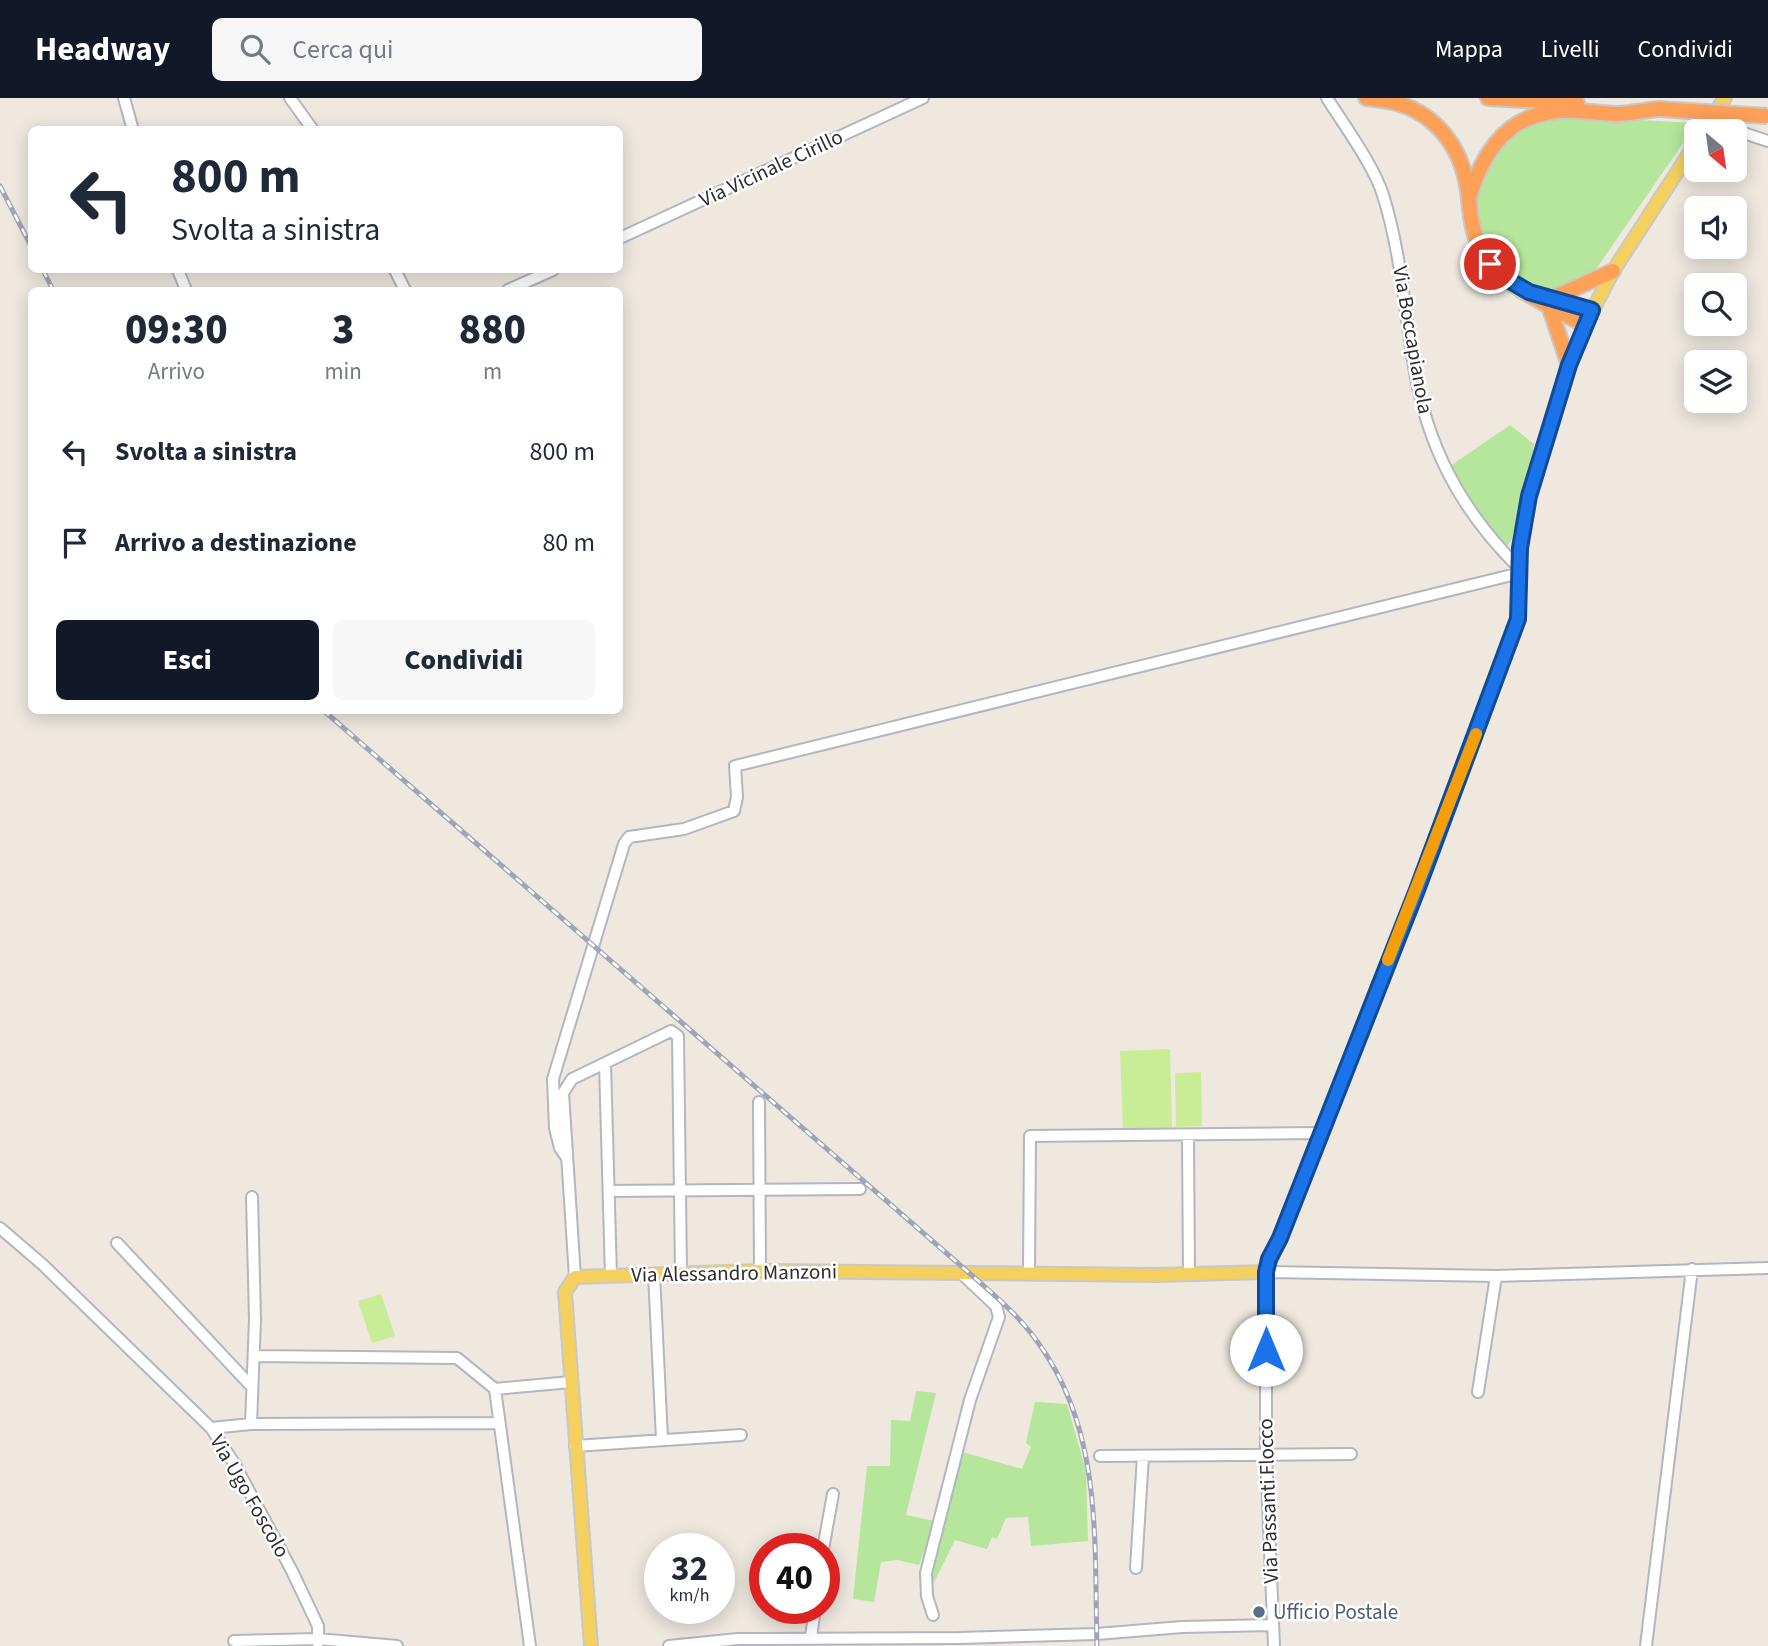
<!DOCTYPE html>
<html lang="it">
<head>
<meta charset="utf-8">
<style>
  body { margin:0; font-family:"Source Sans 3",sans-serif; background:#f6f6f7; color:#1f2937; height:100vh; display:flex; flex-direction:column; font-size:26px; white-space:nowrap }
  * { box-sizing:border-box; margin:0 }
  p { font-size:23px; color:#747a83 }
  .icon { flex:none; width:38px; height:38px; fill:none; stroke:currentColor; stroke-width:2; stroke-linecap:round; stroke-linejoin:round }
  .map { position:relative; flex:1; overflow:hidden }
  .side { position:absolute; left:28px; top:189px; width:595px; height:427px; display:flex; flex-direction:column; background:#fff; border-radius:10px; box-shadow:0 4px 18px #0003 }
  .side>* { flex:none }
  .hud { position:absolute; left:28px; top:28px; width:595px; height:147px; border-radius:10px; box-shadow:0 4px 18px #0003; background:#fff; color:#1f2937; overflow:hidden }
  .needle { width:46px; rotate:151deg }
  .tools { position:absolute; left:1684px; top:21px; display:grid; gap:14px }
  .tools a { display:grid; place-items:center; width:63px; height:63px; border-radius:10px; background:#fff; box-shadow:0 4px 18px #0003; font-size:35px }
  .speed { position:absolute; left:644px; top:1435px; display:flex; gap:14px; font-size:35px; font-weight:700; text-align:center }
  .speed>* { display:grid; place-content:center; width:91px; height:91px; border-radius:50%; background:#fff; box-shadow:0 4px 18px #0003; line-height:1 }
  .speed small { font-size:18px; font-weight:400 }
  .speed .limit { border:10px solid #d22; background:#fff; color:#111 }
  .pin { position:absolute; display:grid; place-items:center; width:60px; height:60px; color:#fff; margin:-30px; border:4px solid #fff; border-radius:50%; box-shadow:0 2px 7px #0007 }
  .me { position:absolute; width:77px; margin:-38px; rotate:0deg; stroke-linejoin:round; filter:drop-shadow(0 0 5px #0008) }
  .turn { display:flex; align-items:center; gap:24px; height:147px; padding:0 28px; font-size:32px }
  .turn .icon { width:91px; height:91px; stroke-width:2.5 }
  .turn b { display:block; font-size:49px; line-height:60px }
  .eta { display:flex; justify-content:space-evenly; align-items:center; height:119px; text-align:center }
  .eta b { font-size:42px; font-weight:800; line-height:49px }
  .button { display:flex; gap:14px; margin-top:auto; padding:14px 28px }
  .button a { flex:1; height:80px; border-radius:10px; background:#111827; color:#fff; font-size:28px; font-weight:800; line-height:80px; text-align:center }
  .button a+a { background:#f6f6f7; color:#1f2937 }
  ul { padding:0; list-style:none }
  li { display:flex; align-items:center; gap:21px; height:91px; padding:0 28px }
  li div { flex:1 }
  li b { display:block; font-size:26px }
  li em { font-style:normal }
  header { display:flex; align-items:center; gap:42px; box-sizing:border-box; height:98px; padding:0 35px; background:#111827; color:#fff }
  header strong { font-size:33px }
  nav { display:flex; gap:38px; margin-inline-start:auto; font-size:24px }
  .search { width:490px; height:63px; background:#f6f6f7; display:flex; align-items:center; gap:18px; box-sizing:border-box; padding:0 24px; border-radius:10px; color:#747a83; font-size:26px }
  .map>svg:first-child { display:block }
</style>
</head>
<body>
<header>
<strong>Headway</strong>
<div class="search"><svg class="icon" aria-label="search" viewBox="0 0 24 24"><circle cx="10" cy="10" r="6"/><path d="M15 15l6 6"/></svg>Cerca qui</div>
<nav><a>Mappa</a><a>Livelli</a><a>Condividi</a></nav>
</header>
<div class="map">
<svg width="1768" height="1548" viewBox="0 0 1768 1548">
  <rect width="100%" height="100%" fill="#eee8df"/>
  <path fill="#b5e69b" d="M1562,18L1697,25L1594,174L1587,179L1562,190L1546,191L1530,188L1516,181L1494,161L1479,132L1475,100L1495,50L1530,25Z
    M1510,327L1534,346L1531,369L1511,443L1507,448L1504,447L1478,418L1449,369Z
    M916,1293L936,1295L906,1417L939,1424L962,1354L1022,1371L1031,1349L1026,1345L1035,1304L1067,1306L1086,1373L1088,1443L1031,1448L1028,1419L1006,1420L997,1441L992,1439L987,1451L955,1442L933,1486L926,1483L932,1458L924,1453L919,1467L898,1462L881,1464L874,1504L853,1501L867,1368H890L891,1322L910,1323Z"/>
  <path fill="#c9ed96" d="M1170,951L1172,1030L1123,1032L1120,953Z
    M1201,974L1202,1028L1176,1029L1175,975Z
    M381,1196L395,1238L372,1245L358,1203Z"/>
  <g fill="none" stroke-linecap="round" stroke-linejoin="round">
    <g stroke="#b3b5c0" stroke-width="14">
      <path id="minor" d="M124,0L133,32
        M290,0L313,32
        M1327,0C1344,27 1374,68 1383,97C1400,151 1404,207 1413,263C1426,347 1460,412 1520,471
        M1710,24L1768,43
        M620,140L923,0
        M178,172L186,192
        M395,172L405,192
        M508,192L553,172
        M605,965L611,1178
        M759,1004L760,1173
        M1188,1042L1189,1175
        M567,1060L560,1050L555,1030L553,981L624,746L629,739L684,731L734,713L737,699L735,668L1520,475
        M609,1093L860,1091
        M0,1130L42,1166L211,1330L234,1365L292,1473L318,1528V1541L234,1543
        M117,1145L252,1289
        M1029,1175L1030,1038L1321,1035
        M654,1176L662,1341
        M575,1179L563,995L572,981L671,933L678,938L681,1175
        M254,1258L457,1260L495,1291L530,1548
        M495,1291L571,1284
        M1478,1294L1496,1178
        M251,1326L255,1221L252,1099
        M211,1330L251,1326L499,1325
        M575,1348L741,1337
        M1100,1358L1351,1356
        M823,1451L833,1396
        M1136,1470L1143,1358
        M933,1517L927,1498L926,1475L970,1302L999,1219L996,1208L960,1174
        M811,1539L815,1510
        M318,1545V1541L397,1548
        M669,1548L738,1541L959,1540L1097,1536L1182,1529L1272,1527
        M1274,1548L1266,1357V1174L1496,1178L1768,1170
        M1646,1548L1692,1171"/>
    </g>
    <g stroke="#c8c8c8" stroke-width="16">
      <path id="major" d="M1703,33L1725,0
        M591,1548L565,1194L575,1179L760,1173L1156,1177L1266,1174L1417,792L1518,521L1520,450L1529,398L1569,267L1585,227L1613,173L1696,45"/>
    </g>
    <g stroke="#c8c8c8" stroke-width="18">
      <path id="highway" d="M1366,0C1375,1 1384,2 1393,4C1440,16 1465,55 1469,102C1471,125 1475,148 1490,167C1510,190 1557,212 1585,227
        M1488,0L1577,5
        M1470,97C1482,58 1503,23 1546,15C1569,10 1593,15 1616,16C1630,16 1645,12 1659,11
        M1540,197L1592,212
        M1553,200L1613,173
        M1549,208L1569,267"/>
    </g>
    <use href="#minor" stroke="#fff" stroke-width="10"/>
    <use href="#major" stroke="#f4d05e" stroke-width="12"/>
    <use href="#highway" stroke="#ffa059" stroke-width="14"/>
    <g stroke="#a1a4b7" stroke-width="5">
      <path id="rail" d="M0,88L32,150
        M43,172L53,192
        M323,612L968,1174C993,1196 1020,1218 1039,1246C1103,1335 1094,1443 1097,1548"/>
    </g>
    <use href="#rail" stroke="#fff" stroke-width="2.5" stroke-dasharray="8" stroke-linecap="butt"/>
    <g stroke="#c8c8c8" stroke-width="18" stroke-linecap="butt">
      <path id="highway-bridge" d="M1659,11L1767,18"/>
    </g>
    <use href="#highway-bridge" stroke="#ffa059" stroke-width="14"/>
  </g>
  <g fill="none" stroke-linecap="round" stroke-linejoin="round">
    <g stroke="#114b97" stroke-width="18">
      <path id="route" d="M1266,1252V1174L1269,1161L1280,1140L1417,792L1518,521L1520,450L1529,398L1569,267L1592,212L1529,194L1502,178L1490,166"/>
    </g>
    <use href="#route" stroke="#1a73e8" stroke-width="12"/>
    <path stroke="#f59e0b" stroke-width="12" d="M1388,862L1476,636"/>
  </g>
  <circle fill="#5c6f8a" stroke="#fff" stroke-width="2.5" cx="1259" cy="1514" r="7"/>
  <g text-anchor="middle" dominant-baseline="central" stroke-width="5" stroke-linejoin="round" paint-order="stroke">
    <g font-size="21" fill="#2d2d2d" stroke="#fff">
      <text transform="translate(771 70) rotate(-25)">Via Vicinale Cirillo</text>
      <text transform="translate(1413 242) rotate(80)">Via Boccapianola</text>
      <text transform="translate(734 1175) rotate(-1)">Via Alessandro Manzoni</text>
      <text transform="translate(250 1398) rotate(60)">Via Ugo Foscolo</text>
      <text transform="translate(1268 1403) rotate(-92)">Via Passanti Flocco</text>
    </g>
    <g font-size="21" fill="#4e5e75" stroke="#fff" text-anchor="start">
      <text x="1273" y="1514">Ufficio Postale</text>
    </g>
  </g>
</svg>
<div class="tools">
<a><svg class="needle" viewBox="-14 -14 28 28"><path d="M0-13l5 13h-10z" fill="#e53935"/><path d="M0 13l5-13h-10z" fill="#747a83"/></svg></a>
<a><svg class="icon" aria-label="sound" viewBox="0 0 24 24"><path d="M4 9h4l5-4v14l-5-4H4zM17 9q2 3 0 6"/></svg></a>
<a><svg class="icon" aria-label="search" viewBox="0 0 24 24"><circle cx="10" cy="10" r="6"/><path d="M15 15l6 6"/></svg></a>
<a><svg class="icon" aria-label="layers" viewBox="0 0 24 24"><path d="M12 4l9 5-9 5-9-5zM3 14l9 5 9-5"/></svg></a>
</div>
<div class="speed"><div>32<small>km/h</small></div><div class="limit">40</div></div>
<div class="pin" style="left:1490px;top:166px;background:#d93025"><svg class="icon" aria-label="arrive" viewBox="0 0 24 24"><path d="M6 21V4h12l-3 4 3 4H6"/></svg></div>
<svg class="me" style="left:1266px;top:1252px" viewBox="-20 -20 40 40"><circle r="19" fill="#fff"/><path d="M0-13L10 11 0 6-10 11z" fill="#1a73e8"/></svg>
<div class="hud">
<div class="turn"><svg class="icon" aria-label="left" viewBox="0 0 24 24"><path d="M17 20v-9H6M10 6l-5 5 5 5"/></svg><div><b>800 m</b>Svolta a sinistra</div></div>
</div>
<section class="side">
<div class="eta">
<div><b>09:30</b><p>Arrivo</p></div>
<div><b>3</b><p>min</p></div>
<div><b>880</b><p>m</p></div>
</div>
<ul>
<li><svg class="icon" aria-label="left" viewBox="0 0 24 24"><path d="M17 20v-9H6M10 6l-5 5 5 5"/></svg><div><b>Svolta a sinistra</b></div><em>800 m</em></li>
<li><svg class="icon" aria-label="arrive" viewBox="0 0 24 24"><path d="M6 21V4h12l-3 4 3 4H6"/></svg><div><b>Arrivo a destinazione</b></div><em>80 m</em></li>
</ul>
<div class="button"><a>Esci</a><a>Condividi</a></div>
</section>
</div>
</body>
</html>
